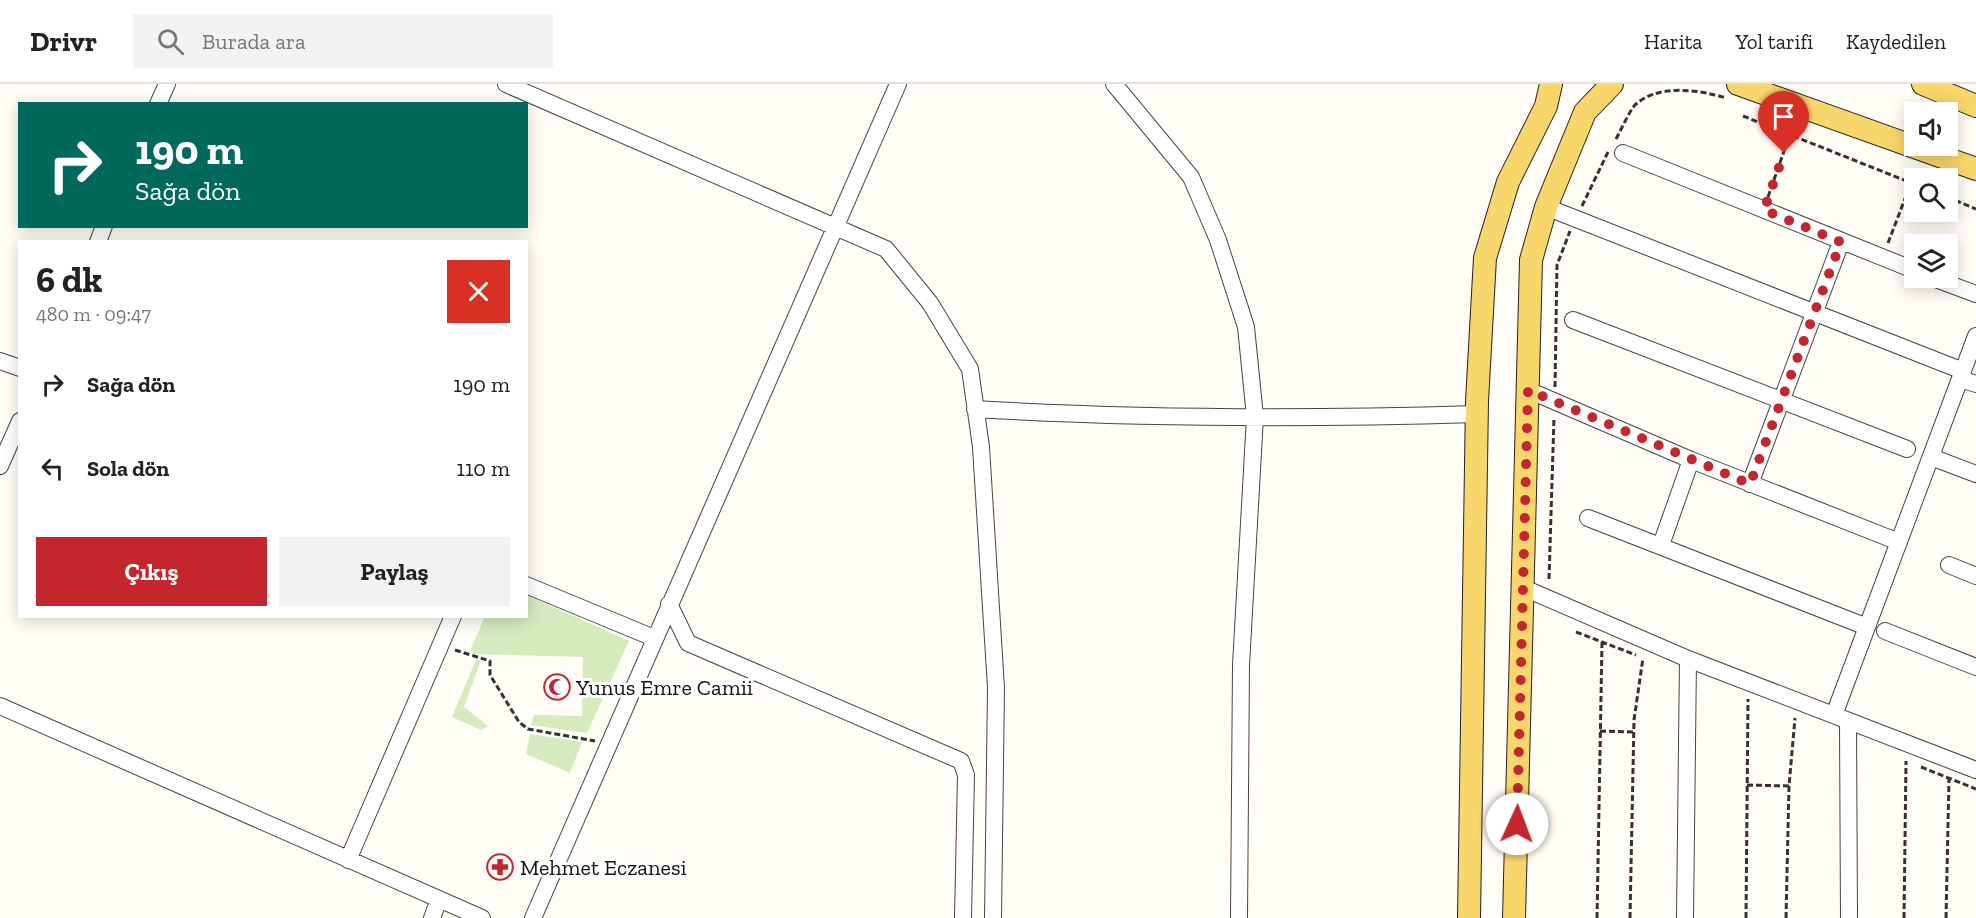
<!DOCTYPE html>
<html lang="tr">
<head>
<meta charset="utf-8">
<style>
  body { margin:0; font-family:"Zilla Slab",serif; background:#f2f2f2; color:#222; height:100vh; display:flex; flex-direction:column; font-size:22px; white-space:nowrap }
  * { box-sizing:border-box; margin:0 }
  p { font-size:20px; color:#767676 }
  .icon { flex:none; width:33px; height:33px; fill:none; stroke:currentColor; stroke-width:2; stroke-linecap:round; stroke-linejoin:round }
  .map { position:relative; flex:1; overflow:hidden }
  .side { position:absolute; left:18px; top:156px; width:510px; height:378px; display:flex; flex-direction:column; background:#fff; border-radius:0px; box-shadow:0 3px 15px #0003 }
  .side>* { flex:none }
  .hud { position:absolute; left:18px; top:18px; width:510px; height:126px; border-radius:0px; box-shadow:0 3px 15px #0003; background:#00695c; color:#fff; overflow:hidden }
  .buttons { position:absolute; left:1904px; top:18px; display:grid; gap:12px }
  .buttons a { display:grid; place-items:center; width:54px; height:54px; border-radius:0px; background:#fff; box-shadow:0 3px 15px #0003; font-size:30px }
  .pin { position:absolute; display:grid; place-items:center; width:51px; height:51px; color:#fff; margin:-62px -26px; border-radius:50% 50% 50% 0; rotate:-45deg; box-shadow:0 0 6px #0007 }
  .pin .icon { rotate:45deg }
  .me { position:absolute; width:66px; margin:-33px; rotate:2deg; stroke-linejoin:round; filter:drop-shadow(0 0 4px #0008) }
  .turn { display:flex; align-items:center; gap:21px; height:126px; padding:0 18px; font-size:27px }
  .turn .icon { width:78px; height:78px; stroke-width:2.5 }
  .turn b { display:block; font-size:42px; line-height:51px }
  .round { display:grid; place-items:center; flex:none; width:63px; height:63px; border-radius:0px; background:#f2f2f2 }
  .headline { display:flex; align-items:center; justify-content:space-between; height:102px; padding:0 18px }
  h1 { font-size:36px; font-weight:700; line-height:45px }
  .action { display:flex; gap:12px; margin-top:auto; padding:12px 18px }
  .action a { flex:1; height:69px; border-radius:0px; background:#c4262e; color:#fff; font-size:24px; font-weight:700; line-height:69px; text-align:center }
  .action a+a { background:#f2f2f2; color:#222 }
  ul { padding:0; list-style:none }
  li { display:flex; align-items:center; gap:18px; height:84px; padding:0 18px }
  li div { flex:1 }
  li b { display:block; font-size:22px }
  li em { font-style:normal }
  header { display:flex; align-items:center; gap:36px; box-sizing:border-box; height:84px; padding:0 30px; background:#fff; border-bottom:2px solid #e0e0e0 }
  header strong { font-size:28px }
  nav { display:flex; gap:33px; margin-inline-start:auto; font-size:21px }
  .search { width:420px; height:54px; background:#f2f2f2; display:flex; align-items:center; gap:15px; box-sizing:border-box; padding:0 21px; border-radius:0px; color:#767676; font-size:22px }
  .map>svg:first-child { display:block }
</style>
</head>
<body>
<header>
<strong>Drivr</strong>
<div class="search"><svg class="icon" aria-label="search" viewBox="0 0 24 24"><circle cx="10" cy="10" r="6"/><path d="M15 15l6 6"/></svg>Burada ara</div>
<nav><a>Harita</a><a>Yol tarifi</a><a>Kaydedilen</a></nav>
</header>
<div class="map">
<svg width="1976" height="834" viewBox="0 0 1976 834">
  <rect width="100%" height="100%" fill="#fffdf5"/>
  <path fill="#d5ebbd" d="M527,511L629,557L587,649L531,641L534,631L582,632L583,573L473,570L471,564L485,533L526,532Z
    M476,576H481L464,623L488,642L481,646L452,633Z
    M530,650L582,658L570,689L526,670Z"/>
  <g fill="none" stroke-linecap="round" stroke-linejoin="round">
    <g stroke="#444" stroke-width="18">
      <path id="minor" d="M506,0L886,165L930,219L970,285L981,363L996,604L993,834
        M1114,0L1191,93L1218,156L1246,243L1255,333L1241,581L1239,834
        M158,20L167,0
        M1623,69L1914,186
        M1546,123L1963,287
        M98,158L104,142
        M1933,194L1976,210
        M1573,236L1907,365
        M0,277L20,284
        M1960,295L1976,300
        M1528,306L1691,376L1899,458
        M975,325C1142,335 1310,335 1477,330
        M1931,373L1976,390
        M0,382L20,337
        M1750,400L1841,158
        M1588,434L1867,543
        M1661,461L1691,376
        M1949,481L1976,492
        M526,501L654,554
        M1524,504L1688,575L1976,686
        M669,520L688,559L961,677L966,691L963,834
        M1885,547L1976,583
        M0,622L482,834
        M1834,631L1976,252
        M1848,638L1849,834
        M348,776L453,532
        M432,834L439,815
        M533,834L898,0
        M1685,834L1688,575"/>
    </g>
    <g stroke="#222" stroke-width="24">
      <path id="major" d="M1738,0L1976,85
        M1923,0L1976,22
        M1469,834L1477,317L1485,174L1508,98L1546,22L1551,0
        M1514,834L1531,176L1546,123L1585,28L1612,0"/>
    </g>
    <path stroke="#333" stroke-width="3" stroke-dasharray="6 3" stroke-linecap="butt" d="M1743,32L1914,100
      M1616,55C1622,44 1627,32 1634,22C1656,0 1697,5 1726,14
      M1768,113L1790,50
      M1947,113L1976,125
      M1582,122L1608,68
      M1888,159L1911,99
      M1555,303L1557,181L1570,147
      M1549,495L1554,333
      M1576,548L1636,571
      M455,566L490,577V591L519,638L528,645L595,657
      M1600,647L1634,648
      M1921,683L1976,705
      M1747,701L1789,702
      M1597,834L1602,558
      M1630,834L1634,636L1643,574
      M1746,834L1748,615
      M1786,834L1789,702L1795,634
      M1904,834L1906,677
      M1946,834L1949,695"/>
    <use href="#minor" stroke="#fff" stroke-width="16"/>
    <use href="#major" stroke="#f9d66b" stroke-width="22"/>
  </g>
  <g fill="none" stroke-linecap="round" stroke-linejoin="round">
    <path stroke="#c4262e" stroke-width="10" stroke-dasharray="0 18" d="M1517,740L1528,306L1750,400L1841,158L1764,126L1784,69"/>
  </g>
  <defs>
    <g id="mosque-ring" transform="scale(1.35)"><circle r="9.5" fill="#fff" stroke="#c4262e" stroke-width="1.5"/><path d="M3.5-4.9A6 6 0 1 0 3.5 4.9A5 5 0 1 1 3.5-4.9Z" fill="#c4262e"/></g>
    <g id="pharmacy-ring" transform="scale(1.35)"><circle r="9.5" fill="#fff" stroke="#c4262e" stroke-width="1.5"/><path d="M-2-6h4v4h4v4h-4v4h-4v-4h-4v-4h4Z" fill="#c4262e"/></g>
  </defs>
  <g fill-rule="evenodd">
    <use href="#mosque-ring" x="557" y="603"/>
    <use href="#pharmacy-ring" x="500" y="783"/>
  </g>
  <g text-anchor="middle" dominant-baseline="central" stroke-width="6" stroke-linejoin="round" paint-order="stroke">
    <g font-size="22" fill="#111" stroke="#fff" text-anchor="start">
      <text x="576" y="603">Yunus Emre Camii</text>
      <text x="520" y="783">Mehmet Eczanesi</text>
    </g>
  </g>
</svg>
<div class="buttons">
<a><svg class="icon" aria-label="sound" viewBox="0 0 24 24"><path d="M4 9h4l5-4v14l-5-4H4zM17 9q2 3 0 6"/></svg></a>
<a><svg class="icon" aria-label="search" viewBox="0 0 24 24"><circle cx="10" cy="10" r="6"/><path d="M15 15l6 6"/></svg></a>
<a><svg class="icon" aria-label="layers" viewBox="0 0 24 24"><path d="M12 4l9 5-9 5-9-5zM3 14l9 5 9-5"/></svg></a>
</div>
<div class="pin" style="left:1784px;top:69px;background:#d93025"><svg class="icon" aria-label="arrive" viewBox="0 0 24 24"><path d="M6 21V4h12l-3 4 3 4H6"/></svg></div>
<svg class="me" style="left:1517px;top:740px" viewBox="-20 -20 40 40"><circle r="19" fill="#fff"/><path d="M0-13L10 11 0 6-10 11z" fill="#c4262e"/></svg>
<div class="hud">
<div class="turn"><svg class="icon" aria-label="right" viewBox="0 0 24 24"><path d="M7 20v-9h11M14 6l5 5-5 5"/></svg><div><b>190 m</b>Sağa dön</div></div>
</div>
<section class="side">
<div class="headline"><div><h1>6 dk</h1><p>480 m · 09:47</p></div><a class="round" style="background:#d93025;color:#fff"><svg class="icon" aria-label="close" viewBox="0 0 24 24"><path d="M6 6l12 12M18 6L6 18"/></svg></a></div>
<ul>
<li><svg class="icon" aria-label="right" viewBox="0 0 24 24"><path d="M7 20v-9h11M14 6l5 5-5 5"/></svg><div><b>Sağa dön</b></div><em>190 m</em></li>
<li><svg class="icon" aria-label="left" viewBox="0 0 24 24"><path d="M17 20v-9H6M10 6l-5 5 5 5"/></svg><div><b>Sola dön</b></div><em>110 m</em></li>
</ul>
<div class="action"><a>Çıkış</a><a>Paylaş</a></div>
</section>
</div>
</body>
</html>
